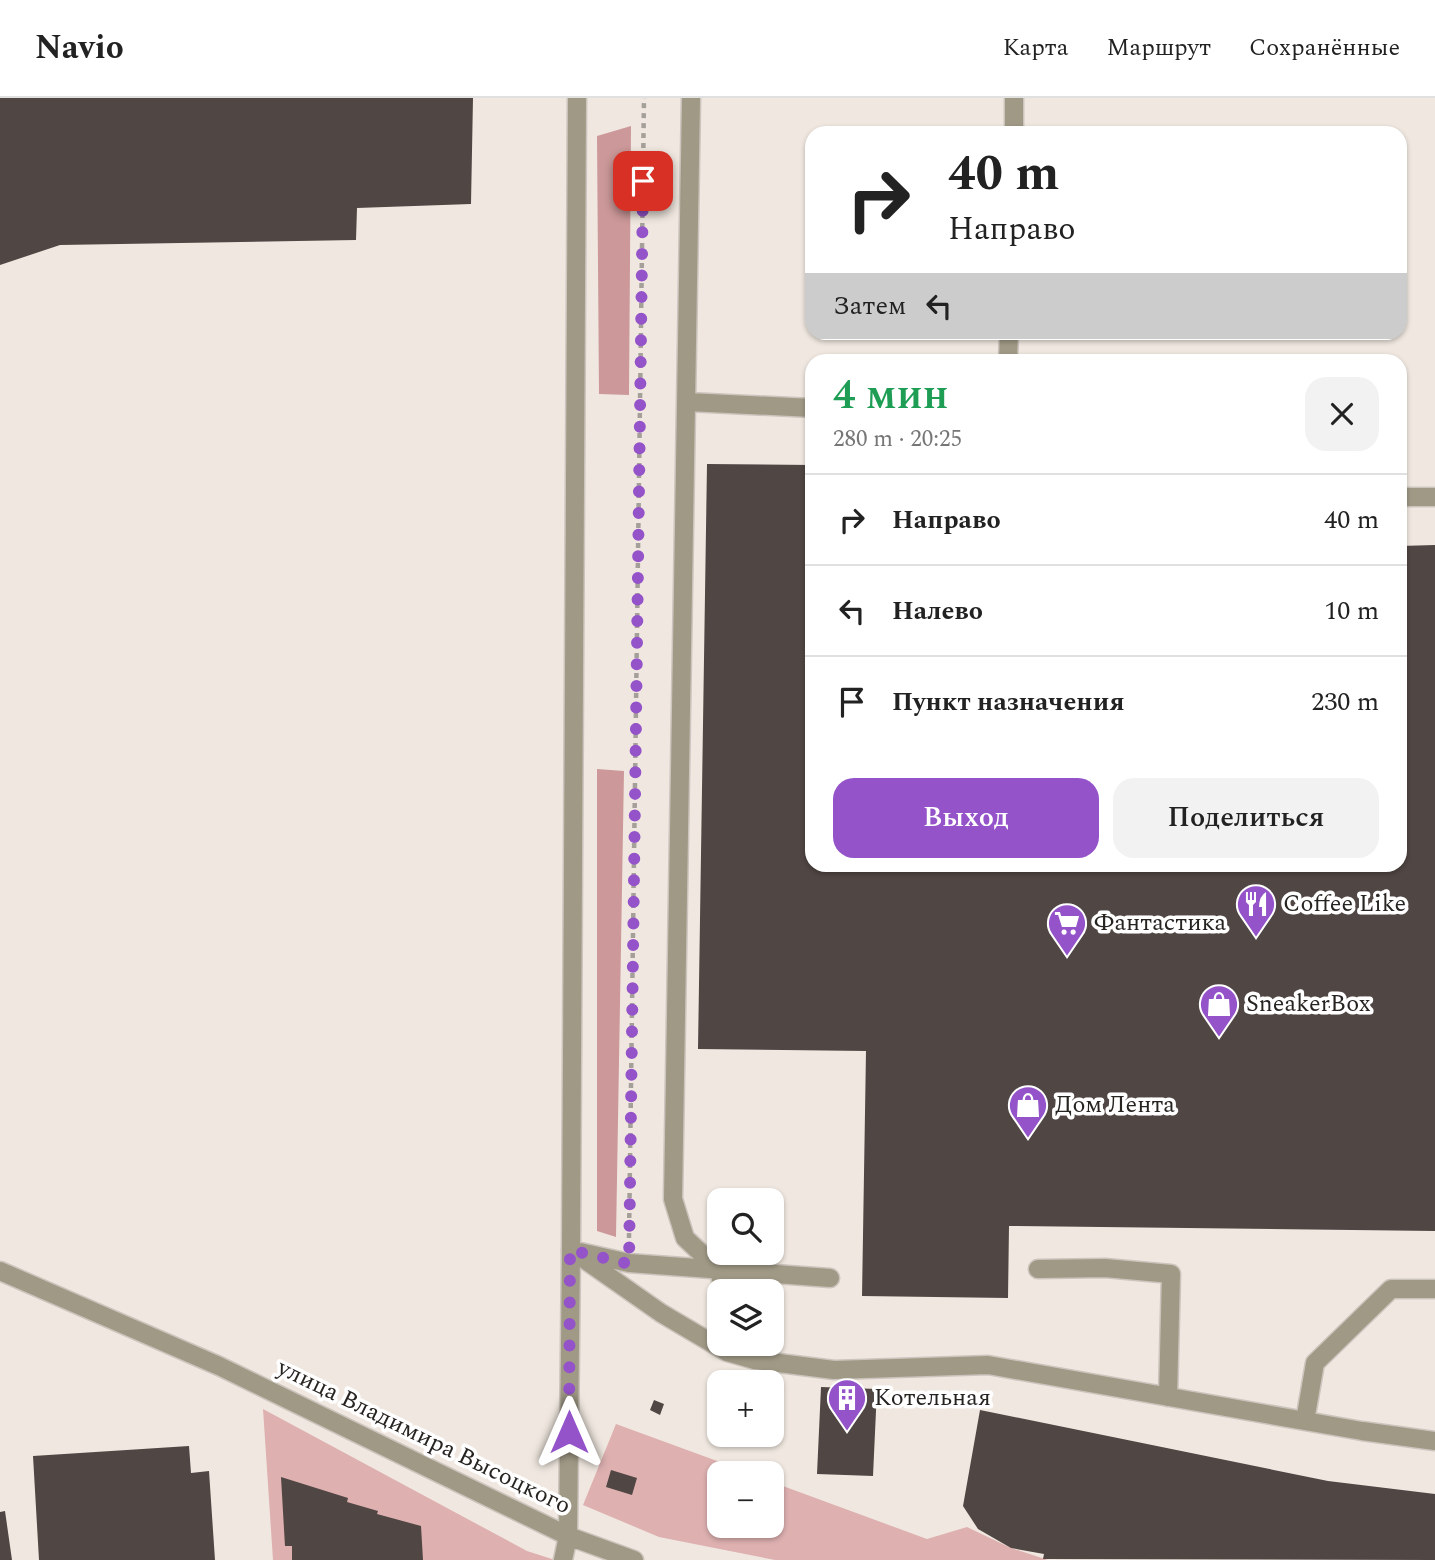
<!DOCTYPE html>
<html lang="ru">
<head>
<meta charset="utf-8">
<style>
  body { margin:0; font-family:Spectral,serif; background:#f2f2f2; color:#222; height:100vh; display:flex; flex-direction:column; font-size:26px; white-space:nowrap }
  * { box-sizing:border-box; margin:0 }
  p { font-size:23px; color:#767676 }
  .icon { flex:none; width:38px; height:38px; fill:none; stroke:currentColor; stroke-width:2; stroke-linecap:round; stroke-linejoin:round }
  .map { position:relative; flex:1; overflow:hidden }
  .panel { position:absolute; left:805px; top:256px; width:602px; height:518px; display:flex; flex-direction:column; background:#fff; border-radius:21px; box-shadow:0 2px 5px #0004 }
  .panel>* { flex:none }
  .top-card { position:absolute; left:805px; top:28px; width:602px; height:214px; border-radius:21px; box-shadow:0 2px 5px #0004; background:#fff; color:#222; overflow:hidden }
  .tools { position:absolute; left:707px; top:1090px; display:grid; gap:14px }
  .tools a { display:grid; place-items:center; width:77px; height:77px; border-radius:14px; background:#fff; box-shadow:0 2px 5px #0004; font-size:35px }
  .pin { position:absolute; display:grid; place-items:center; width:60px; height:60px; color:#fff; margin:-30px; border-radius:14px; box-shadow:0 4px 10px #0006 }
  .me { position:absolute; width:77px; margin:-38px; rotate:0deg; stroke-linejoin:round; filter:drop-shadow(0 0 5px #0008) }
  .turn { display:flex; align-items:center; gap:24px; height:147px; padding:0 28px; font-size:32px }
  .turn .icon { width:91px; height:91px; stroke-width:2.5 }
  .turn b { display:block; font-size:49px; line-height:60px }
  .then { display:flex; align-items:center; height:66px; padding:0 28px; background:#0003; gap:14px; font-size:26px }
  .round { display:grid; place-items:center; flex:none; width:74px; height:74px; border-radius:21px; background:#f2f2f2 }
  .overview { display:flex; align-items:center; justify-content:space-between; height:119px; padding:0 28px }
  h1 { font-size:42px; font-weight:600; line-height:52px; color:#1e9e55 }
  .cta { display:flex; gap:14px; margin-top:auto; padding:14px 28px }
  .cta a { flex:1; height:80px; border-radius:21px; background:#9453c9; color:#fff; font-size:28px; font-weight:600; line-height:80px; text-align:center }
  .cta a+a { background:#f2f2f2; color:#222 }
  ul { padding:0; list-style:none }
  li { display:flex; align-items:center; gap:21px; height:91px; padding:0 28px; border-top:2px solid #e0e0e0 }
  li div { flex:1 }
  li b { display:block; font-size:26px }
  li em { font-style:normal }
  header { display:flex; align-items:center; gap:42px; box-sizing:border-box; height:98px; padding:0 35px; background:#fff; border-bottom:2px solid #e0e0e0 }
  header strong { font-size:33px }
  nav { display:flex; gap:38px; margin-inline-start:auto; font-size:24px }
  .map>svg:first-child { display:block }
</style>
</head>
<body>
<header>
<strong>Navio</strong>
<nav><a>Карта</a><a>Маршрут</a><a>Сохранённые</a></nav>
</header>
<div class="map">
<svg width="1435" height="1462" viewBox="0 0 1435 1462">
  <rect width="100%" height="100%" fill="#f0e8e0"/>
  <path fill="#deb0b0" d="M263,1311L527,1453L555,1462H273Z
    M616,1326L750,1375L719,1376V1428H772V1384L927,1441L967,1429L1011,1450L1048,1462H775L659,1439L583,1407Z"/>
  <path fill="#cc9899" d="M631,28L629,297L599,296L597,38Z
    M597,671L624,673L616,1139L597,1133Z"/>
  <path fill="#504643" d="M0,0H473L471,106L357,110L356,142L60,147L0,167Z
    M707,366L812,367V766H1400V448L1435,447V1133L1009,1128L1008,1200L862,1198L866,953L698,951Z
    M821,1289L877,1291L873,1378L817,1376Z
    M654,1302L664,1306L660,1317L650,1312Z
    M980,1312L1328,1383L1435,1396V1462L1043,1461L1044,1456L1011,1450L978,1431L963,1408Z
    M189,1348L191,1375L209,1373L215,1462H39L33,1358Z
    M611,1372L637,1380L632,1397L606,1389Z
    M281,1379L348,1400L347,1404L378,1413L377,1416L421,1428L423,1462H292V1448H285Z
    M5,1413L12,1462H0V1414Z"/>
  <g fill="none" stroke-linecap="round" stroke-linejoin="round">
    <g stroke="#ccc5bd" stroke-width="21">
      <path id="service" d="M577,0L571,1152L661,1215L727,1254L755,1262L834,1272L988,1267L1362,1333L1435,1343
        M691,0L673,1101L685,1140L720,1173L722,1194
        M1014,35V0
        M1008,262L1009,234
        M688,304L812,310
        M1400,399H1435
        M580,1154L629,1165L830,1180
        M1038,1171L1105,1170L1171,1176L1168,1299
        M1305,1323L1315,1265L1391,1191H1435
        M563,1462L568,1438L634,1462"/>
    </g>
    <g stroke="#ccc5bd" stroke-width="21">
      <path id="minor" d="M0,1173L219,1268L568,1438L571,1152"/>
    </g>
    <path stroke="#a59f99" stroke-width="4.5" stroke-dasharray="5 5" stroke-linecap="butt" d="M629,1140L644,0"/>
    <use href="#service" stroke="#a09986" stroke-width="18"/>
    <use href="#minor" stroke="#a09986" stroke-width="18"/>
  </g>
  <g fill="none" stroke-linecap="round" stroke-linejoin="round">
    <path stroke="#9453c9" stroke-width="12" stroke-dasharray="0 21.6" d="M569,1334L570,1152L629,1166L643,83"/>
  </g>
  <defs>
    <g id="restaurant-pin" transform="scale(2.0125)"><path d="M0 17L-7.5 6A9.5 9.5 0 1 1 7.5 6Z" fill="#9453c9" stroke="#fff"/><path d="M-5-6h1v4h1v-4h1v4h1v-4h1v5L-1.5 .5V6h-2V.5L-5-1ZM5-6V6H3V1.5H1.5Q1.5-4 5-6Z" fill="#fff"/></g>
    <g id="supermarket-pin" transform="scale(2.0125)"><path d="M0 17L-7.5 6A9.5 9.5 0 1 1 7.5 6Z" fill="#9453c9" stroke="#fff"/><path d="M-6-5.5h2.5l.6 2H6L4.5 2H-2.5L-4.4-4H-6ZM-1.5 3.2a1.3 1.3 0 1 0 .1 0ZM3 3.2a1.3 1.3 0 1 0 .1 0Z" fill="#fff"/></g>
    <g id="shop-pin" transform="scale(2.0125)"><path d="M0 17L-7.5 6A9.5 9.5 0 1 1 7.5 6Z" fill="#9453c9" stroke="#fff"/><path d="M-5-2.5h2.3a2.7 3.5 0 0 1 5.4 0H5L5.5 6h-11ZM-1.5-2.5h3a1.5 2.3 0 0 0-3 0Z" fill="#fff"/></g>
    <g id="building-pin" transform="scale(2.0125)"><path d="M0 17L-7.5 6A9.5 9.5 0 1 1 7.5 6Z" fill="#9453c9" stroke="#fff"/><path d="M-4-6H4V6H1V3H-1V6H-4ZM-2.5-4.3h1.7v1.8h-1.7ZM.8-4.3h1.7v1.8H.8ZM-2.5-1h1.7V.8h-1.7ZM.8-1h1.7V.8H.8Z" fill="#fff"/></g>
  </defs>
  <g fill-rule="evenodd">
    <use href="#restaurant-pin" x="1256" y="806"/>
    <use href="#supermarket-pin" x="1067" y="825"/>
    <use href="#shop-pin" x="1219" y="906"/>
    <use href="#shop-pin" x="1028" y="1007"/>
    <use href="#building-pin" x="847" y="1300"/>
  </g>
  <g text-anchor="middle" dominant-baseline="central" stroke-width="7" stroke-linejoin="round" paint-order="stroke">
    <g font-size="24" fill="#262320" stroke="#fff" text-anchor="start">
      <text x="1283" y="806">Coffee Like</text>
      <text x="1094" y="825">Фантастика</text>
      <text x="1246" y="906">SneakerBox</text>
      <text x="1055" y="1007">Дом Лента</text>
      <text x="874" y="1300">Котельная</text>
    </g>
    <g font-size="24" fill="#262320" stroke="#fff">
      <text transform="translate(424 1339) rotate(26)">улица Владимира Высоцкого</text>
    </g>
  </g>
</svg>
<div class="tools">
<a><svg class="icon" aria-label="search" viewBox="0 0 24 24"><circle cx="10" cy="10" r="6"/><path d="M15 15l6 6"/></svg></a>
<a><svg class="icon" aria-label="layers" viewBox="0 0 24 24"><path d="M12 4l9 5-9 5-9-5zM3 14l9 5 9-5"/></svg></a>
<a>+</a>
<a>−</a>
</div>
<div class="pin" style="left:643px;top:83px;background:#d93025"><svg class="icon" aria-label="arrive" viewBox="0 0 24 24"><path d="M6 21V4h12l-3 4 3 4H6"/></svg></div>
<svg class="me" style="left:569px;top:1334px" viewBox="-20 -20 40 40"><path d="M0-17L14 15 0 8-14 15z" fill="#9453c9" stroke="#fff" stroke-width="4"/></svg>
<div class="top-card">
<div class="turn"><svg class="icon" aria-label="right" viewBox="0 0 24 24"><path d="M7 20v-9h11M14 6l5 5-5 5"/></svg><div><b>40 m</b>Направо</div></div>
<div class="then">Затем<svg class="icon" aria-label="left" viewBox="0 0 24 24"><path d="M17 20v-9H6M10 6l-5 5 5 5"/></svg></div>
</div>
<section class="panel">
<div class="overview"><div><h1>4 мин</h1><p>280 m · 20:25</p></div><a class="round"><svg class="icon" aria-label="close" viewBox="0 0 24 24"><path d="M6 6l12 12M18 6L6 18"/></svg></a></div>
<ul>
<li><svg class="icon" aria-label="right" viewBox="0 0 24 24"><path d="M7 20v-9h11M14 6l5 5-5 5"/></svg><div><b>Направо</b></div><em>40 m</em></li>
<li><svg class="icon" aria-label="left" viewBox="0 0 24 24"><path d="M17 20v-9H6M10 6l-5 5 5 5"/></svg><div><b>Налево</b></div><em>10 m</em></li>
<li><svg class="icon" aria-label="arrive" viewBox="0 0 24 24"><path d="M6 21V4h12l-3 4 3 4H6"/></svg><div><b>Пункт назначения</b></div><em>230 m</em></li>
</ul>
<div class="cta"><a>Выход</a><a>Поделиться</a></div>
</section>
</div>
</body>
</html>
